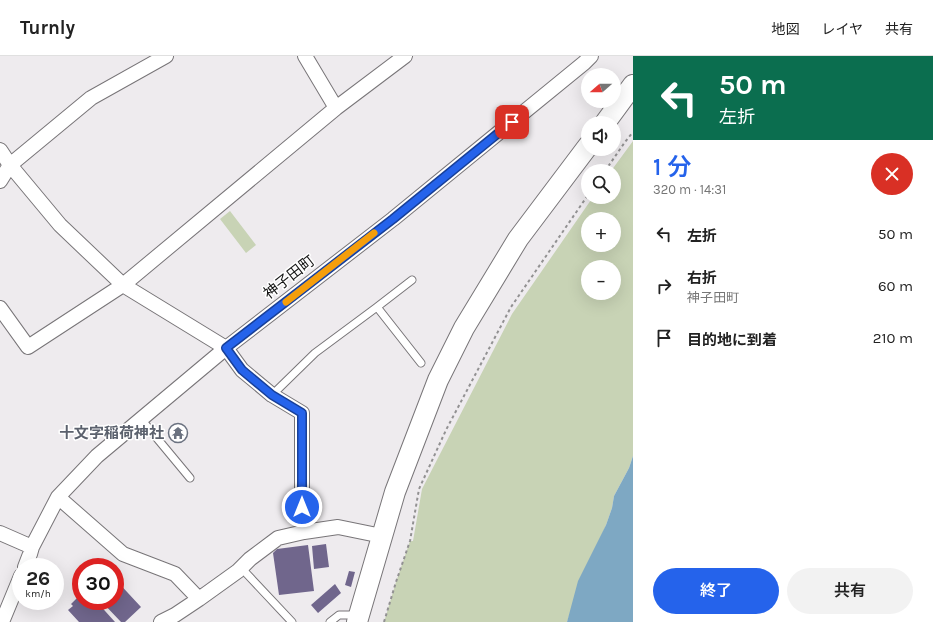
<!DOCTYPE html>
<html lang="ja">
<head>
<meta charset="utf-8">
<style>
  body { margin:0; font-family:Karla,"Noto Sans JP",sans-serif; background:#f2f2f2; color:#222; height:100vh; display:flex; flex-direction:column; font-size:15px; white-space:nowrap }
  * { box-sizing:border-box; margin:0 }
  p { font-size:13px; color:#767676 }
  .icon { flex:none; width:22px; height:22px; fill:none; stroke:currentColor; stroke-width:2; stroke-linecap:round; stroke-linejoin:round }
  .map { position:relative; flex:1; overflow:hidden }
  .drawer { display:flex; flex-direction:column; background:#fff; width:300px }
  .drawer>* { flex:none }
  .top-card { background:#0b6e4f; color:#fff; overflow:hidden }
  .needle { width:26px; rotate:250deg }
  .tools { position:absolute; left:581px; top:12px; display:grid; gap:8px }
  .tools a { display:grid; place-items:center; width:40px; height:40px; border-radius:50%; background:#fff; box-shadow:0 4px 16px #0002; font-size:20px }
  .speed { position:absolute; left:12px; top:502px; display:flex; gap:8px; font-size:20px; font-weight:700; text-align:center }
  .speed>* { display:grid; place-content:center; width:52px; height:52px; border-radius:50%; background:#fff; box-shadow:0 4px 16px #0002; line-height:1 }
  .speed small { font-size:10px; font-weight:400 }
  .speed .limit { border:6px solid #d22; background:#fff; color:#111 }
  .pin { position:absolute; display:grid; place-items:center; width:34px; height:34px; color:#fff; margin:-17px; border-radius:8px; box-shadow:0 2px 6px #0006 }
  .me { position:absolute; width:44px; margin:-22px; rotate:0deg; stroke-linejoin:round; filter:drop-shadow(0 0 3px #0008) }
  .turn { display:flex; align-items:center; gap:14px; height:84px; padding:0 20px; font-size:18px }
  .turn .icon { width:52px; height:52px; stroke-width:2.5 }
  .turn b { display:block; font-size:28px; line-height:34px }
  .round { display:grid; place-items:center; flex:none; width:42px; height:42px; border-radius:21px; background:#f2f2f2 }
  .overview { display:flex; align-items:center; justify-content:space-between; height:68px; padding:0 20px }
  h1 { font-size:24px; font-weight:600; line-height:30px; color:#2563eb }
  .button { display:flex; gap:8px; margin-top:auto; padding:8px 20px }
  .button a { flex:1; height:46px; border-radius:24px; background:#2563eb; color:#fff; font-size:16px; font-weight:600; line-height:46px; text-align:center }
  .button a+a { background:#f2f2f2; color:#222 }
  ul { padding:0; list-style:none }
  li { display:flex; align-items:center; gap:12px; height:52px; padding:0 20px }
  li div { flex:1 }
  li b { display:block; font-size:15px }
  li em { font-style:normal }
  header { display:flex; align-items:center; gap:24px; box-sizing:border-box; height:56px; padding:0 20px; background:#fff; border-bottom:1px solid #e0e0e0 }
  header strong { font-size:19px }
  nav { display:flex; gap:22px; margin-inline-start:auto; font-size:14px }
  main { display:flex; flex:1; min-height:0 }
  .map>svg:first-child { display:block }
</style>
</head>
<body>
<header>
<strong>Turnly</strong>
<nav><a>地図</a><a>レイヤ</a><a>共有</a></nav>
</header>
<main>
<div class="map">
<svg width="633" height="566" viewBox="0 0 633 566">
  <rect width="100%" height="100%" fill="#eeebee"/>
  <path fill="#c8d3b5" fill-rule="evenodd" d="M633,85V400L629,412L614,440L612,452L606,469L573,548L567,566H384L396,526L410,485H413L422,433L512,258L593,141H614V115H611ZM588,163H614V189H588ZM588,211H614V237H588Z
    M230,155L256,189L246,197L220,163Z"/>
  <path fill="#7ea8c3" d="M633,400V566H567L578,525L606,469L612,452L614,440L629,412Z"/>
  <path fill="#70668c" d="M178,376L180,379L177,381L175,379Z
    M326,488L329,511L314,513L312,490Z
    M308,489L314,535L279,539L273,497L277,493Z
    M349,515L355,516L351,531L345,529Z
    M115,523L141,551L125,566H121L101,545H115Z
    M335,528L341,537L318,557L311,549Z
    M81,538V545H96L115,566H79L68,554L73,550L71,548Z"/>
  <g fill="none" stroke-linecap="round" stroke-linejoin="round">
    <g stroke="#787578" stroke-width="9">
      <path id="lane" d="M377,251L412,224
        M272,339L315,297L377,251L421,307
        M141,363L190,422
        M242,510L246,517L292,566
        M330,566L339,559H351L356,562"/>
    </g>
    <g stroke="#787578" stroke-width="16">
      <path id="street" d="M305,0L336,52
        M0,94L10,109L60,169L123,229L226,292L242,314L272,339L302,357V451L304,476
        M0,125L10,109L91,42L166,0
        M0,252L28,291L123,229L336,52L405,0
        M58,441L123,498L175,518L199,543
        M0,477L32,491
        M25,511L30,498L32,491L58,441L97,400L226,292L393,163L584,7L591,0
        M2,566L21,520
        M161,566L175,559L199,543L238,515L250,503L278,482L304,476L338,471L382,480"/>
    </g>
    <g stroke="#787578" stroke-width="22">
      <path id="secondary" d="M605,67L633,29
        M357,566L395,436L438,324L464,272L518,183L588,90"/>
    </g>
    <path stroke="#929192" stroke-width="2" stroke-dasharray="3 3" stroke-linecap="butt" d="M605,115L625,86L633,76
      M384,566L396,526L410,485L419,433L446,374L511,251L588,139"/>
    <use href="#lane" stroke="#fff" stroke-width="7"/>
    <use href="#street" stroke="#fff" stroke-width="14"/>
    <use href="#secondary" stroke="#fff" stroke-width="20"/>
  </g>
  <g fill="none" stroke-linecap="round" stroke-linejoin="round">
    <g stroke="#184099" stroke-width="10">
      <path id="route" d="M302,451V357L272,339L242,314L226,292L393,163L512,66"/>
    </g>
    <use href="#route" stroke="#2563eb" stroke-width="7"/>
    <path stroke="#f59e0b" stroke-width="7" d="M286,246L374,177"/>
  </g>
  <defs>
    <g id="temple-ring" transform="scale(1)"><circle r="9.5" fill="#fff" stroke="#6b7280" stroke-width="1.5"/><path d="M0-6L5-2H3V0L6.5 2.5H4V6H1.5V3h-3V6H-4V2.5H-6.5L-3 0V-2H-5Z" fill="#6b7280"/></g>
  </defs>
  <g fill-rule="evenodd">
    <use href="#temple-ring" x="178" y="377"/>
  </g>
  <g text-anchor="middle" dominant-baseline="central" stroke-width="3" stroke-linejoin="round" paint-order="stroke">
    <g font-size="15" fill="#141414" stroke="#fff">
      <text transform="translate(289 221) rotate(-38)">神子田町</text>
    </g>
    <g font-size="15" font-weight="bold" fill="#5b616d" stroke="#fff" text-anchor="end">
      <text x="164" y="377">十文字稲荷神社</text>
    </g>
  </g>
</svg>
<div class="tools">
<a><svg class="needle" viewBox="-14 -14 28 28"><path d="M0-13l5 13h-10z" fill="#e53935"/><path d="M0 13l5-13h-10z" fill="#767676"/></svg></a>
<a><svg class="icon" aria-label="sound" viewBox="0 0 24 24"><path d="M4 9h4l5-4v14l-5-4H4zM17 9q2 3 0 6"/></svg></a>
<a><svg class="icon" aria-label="search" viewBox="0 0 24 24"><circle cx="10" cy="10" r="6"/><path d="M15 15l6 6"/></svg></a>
<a>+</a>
<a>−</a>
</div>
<div class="speed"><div>26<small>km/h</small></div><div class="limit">30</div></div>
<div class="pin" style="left:512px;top:66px;background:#d93025"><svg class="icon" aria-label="arrive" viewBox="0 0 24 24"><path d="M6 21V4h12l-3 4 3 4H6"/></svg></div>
<svg class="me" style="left:302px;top:451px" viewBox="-20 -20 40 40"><circle r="17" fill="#2563eb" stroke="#fff" stroke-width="3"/><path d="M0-11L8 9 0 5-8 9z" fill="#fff"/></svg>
</div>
<section class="drawer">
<div class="top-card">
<div class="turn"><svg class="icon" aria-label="left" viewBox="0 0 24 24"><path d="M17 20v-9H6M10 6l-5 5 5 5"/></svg><div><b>50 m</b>左折</div></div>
</div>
<div class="overview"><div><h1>1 分</h1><p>320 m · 14:31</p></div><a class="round" style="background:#d93025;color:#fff"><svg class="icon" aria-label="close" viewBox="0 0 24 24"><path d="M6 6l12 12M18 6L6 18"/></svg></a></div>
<ul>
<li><svg class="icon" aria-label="left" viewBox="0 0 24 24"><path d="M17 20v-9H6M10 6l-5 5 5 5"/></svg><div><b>左折</b></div><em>50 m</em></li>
<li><svg class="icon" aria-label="right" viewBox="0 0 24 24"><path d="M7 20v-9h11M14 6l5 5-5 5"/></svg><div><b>右折</b><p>神子田町</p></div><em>60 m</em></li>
<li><svg class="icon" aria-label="arrive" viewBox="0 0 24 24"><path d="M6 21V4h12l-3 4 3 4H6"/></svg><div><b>目的地に到着</b></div><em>210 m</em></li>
</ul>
<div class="button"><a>終了</a><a>共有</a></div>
</section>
</main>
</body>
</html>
